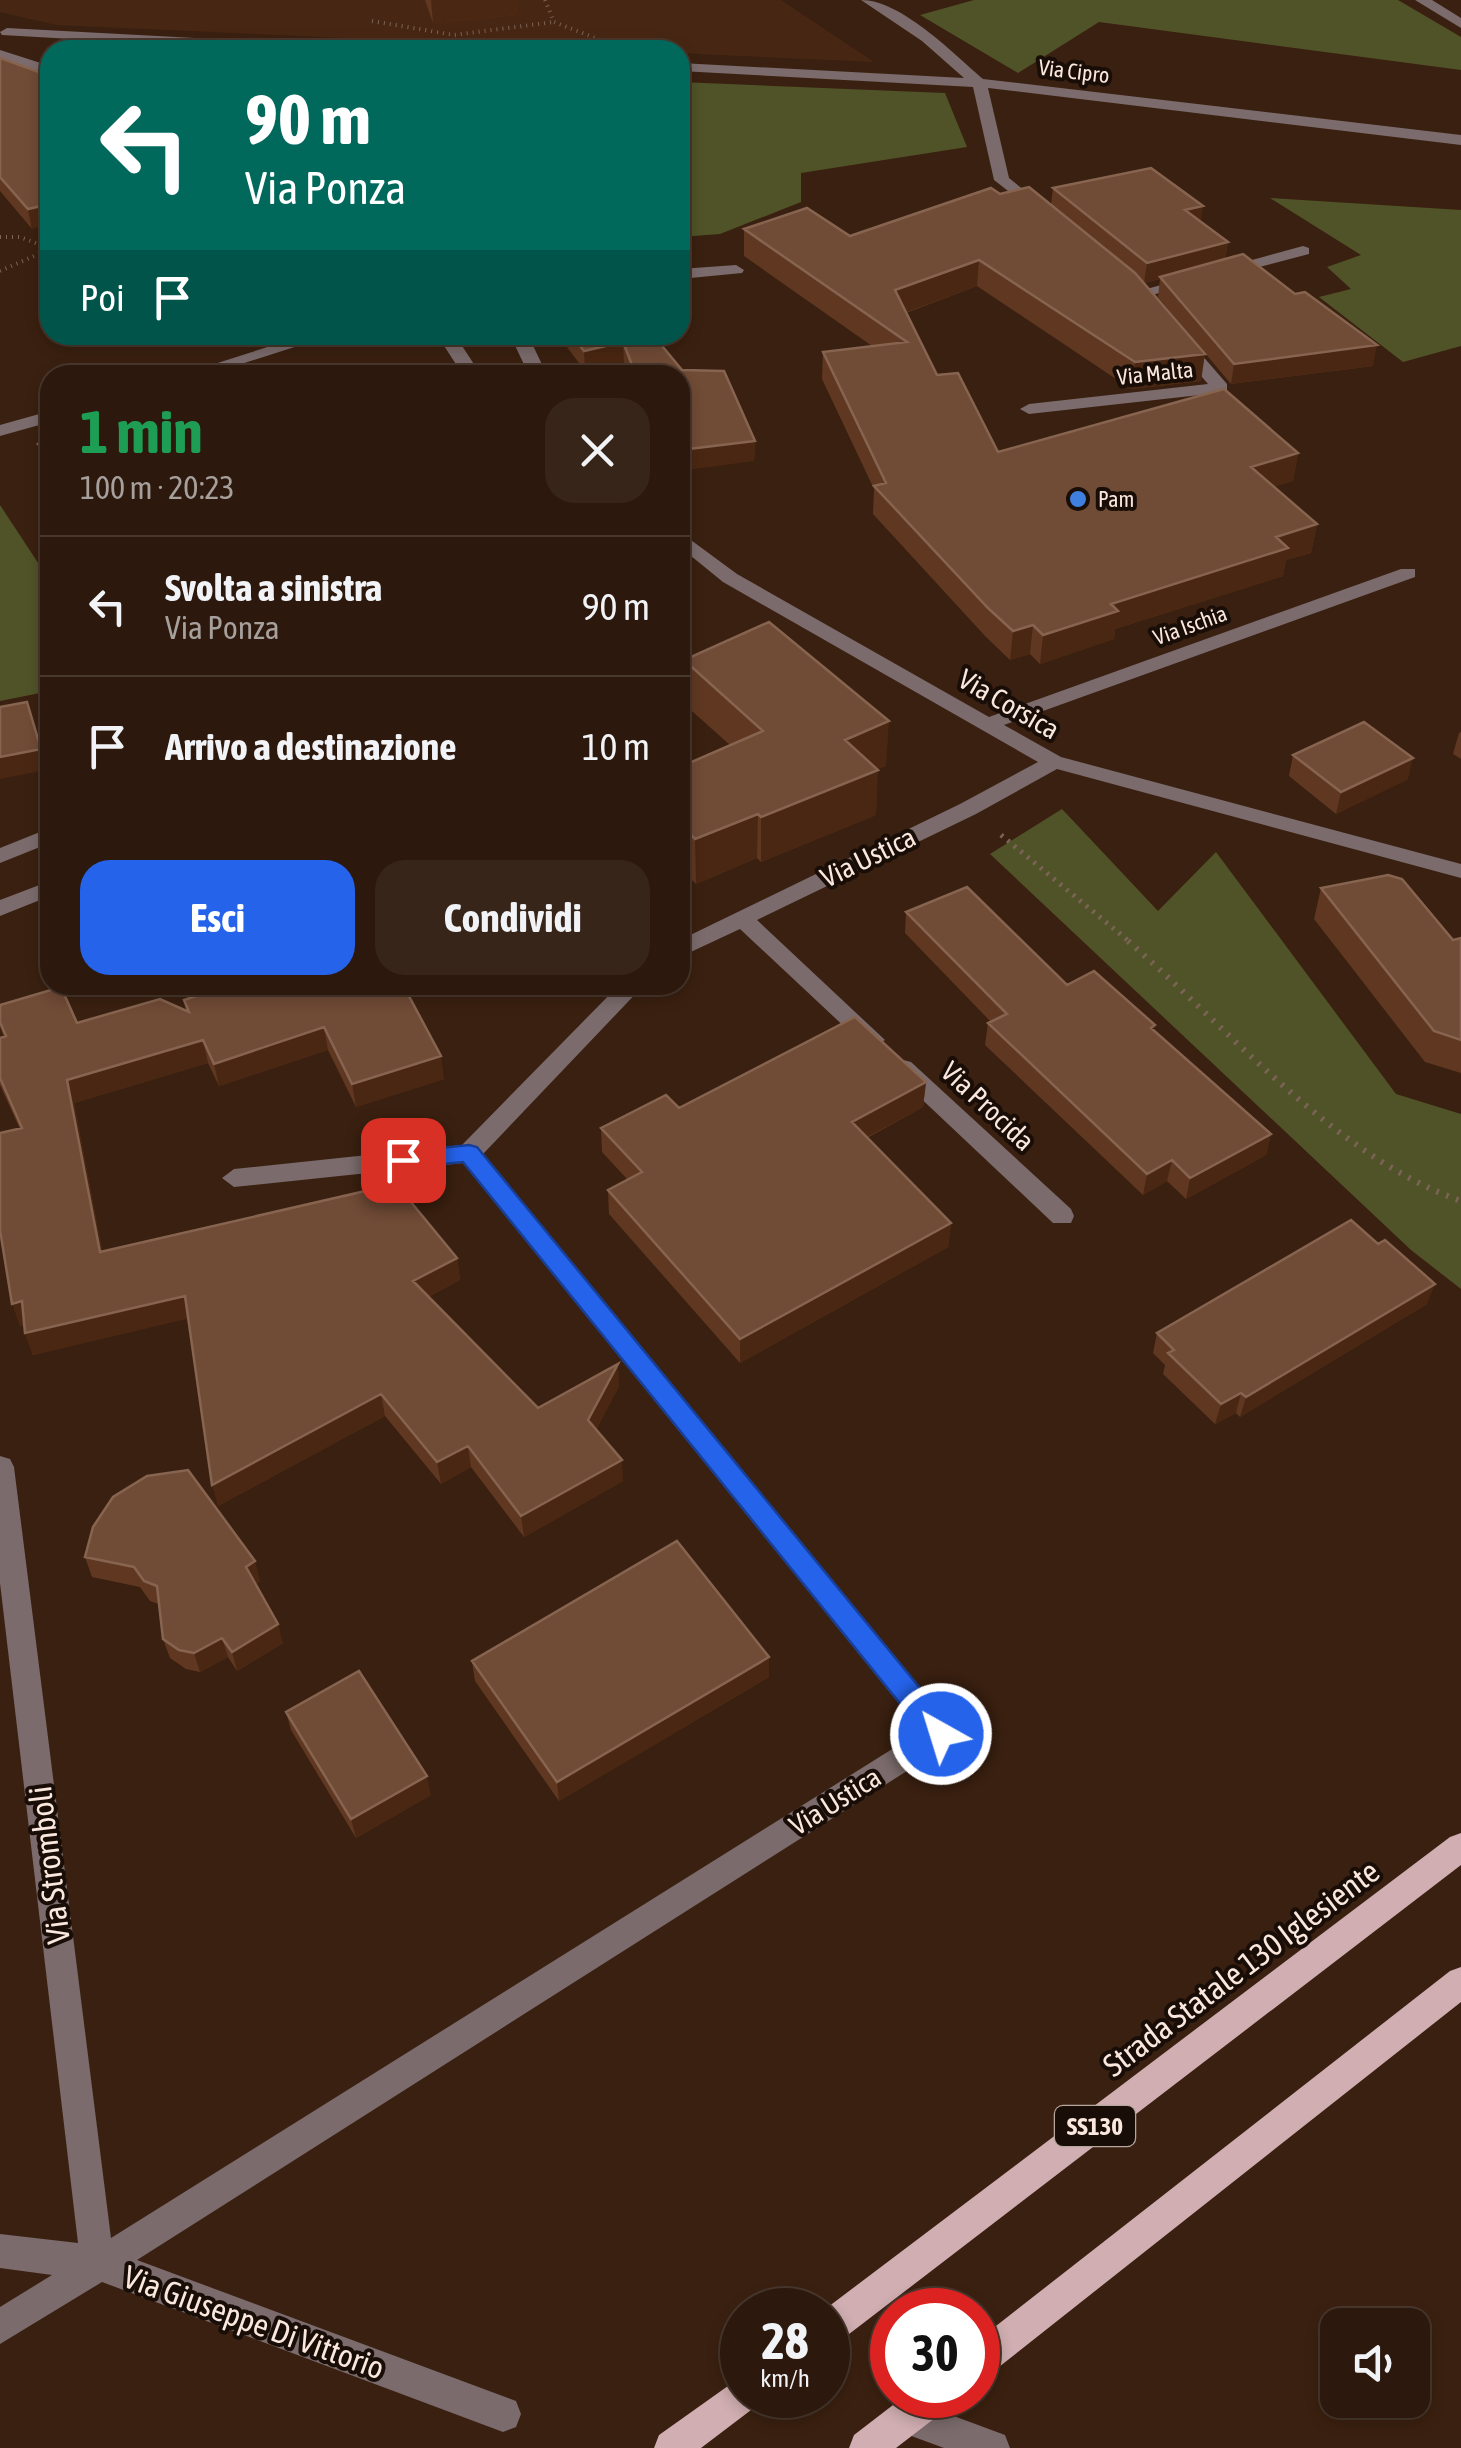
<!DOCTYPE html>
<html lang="it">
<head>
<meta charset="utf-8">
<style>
  body { margin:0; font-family:"Asap Condensed",sans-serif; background:#38251a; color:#f1f3f6; height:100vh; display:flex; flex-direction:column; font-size:38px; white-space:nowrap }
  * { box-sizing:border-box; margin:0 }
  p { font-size:32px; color:#a6a09d }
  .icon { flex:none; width:55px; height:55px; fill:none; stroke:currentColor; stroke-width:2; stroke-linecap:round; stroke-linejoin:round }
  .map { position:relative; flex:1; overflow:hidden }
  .side { position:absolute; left:40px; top:365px; width:650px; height:630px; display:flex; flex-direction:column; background:#2c180c; border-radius:30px; box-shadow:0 5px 15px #0003,0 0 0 2px #48372d }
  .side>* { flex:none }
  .hud { position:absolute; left:40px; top:40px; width:650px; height:305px; border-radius:30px; box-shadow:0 5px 15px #0003,0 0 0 2px #48372d; background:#00695c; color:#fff; overflow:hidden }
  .tools { position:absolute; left:1320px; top:2308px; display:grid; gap:20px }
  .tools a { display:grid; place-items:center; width:110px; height:110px; border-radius:20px; background:#2c180c; box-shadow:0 5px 15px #0003,0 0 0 2px #48372d; font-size:50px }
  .speed { position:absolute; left:720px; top:2288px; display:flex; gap:20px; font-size:50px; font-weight:700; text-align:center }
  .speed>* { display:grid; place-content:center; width:130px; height:130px; border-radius:50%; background:#2c180c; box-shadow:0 5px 15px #0003,0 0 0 2px #48372d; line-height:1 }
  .speed small { font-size:25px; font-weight:400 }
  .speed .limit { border:15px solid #d22; background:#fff; color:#111 }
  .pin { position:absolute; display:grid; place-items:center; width:85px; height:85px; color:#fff; margin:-42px; border-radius:20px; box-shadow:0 5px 15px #0006 }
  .me { position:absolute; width:110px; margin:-55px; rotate:321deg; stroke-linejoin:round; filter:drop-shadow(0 0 8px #0008) }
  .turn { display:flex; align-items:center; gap:35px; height:210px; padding:0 40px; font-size:45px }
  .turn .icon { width:130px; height:130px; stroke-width:2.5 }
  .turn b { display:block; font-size:70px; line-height:85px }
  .then { display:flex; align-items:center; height:95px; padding:0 40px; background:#0003; gap:20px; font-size:38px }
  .round { display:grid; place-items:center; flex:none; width:105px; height:105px; border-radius:30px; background:#38251a }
  .overview { display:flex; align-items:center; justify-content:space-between; height:170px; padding:0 40px }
  h1 { font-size:60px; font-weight:700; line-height:75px; color:#1e9e55 }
  .button { display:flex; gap:20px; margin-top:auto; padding:20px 40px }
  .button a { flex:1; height:115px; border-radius:30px; background:#2563eb; color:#fff; font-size:40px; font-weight:700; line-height:115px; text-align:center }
  .button a+a { background:#38251a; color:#f1f3f6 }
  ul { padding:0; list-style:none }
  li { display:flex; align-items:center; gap:30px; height:140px; padding:0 40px; border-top:2px solid #48372d }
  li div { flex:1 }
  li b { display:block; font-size:38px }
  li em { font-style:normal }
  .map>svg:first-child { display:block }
</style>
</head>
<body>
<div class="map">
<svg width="1461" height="2448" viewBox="0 0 1461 2448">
  <rect width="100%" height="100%" fill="#3a2010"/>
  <path fill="#472713" d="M0,0H781L874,62L56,25L0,12Z"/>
  <path fill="#505328" d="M974,0H1398L1461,37V70L1099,22L1018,73L920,15Z
    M680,82L945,93L967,147L801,173V202L720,234L680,237Z
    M1270,198L1461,210V346L1403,362L1319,297L1351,289L1327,267L1361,255Z
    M0,505L50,581V691L0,701Z
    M1062,809L1158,911L1216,852L1396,1094L1461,1114V1289L1411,1250L990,854Z"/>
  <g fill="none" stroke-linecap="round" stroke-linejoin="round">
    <path stroke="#7b6355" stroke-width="4" stroke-dasharray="1 5" stroke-linecap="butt" d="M545,0L554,22L603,41
      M372,21L454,35L554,22
      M0,237H20L49,248
      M0,271L50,249"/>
    <path stroke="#7b6355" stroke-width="5" stroke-dasharray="2.5 6" stroke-linecap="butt" d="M1001,835L1131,943"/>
    <path stroke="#7b6355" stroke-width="6" stroke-dasharray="2.5 8" stroke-linecap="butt" d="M1128,941C1228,1028 1335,1157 1461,1201"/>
    <path fill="#7b6b6c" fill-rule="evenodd" d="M861,0C901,0 953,53 983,79L1461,135V145L988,88L1009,178L1045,207L1047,210L1039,215L994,180L973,87L680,71V63L964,78L922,41Z
      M1415,0H1432L1461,18V28Z
      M7,28L348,46L355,50H266L2,35L0,32Z
      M0,50L50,66V75L0,59Z
      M1303,246L1309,248V254L1140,298L1132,293Z
      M736,265L744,270L742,273L680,279V269Z
      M305,335H332L207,375H180Z
      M437,335H455L481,375H463Z
      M510,335H528L547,375H529Z
      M1181,337L1187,338L1227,384V392L1029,414L1020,409L1029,404L1208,384L1172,342Z
      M50,411V422L0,436V425Z
      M680,532L737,574L989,717L1401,569H1415V577L1004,725L1061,757L1461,864V878L1057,769L976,814L757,920L885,1040L873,1048L865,1046L740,929L680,957V940L960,804L1038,762L723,582L680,547Z
      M50,828V843L0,863V848Z
      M50,881V896L0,916V900Z
      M619,985H644L483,1154L956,1734L951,1743L137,2260L516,2401L521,2414L516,2427L503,2432L102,2282L0,2344V2307L52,2275L0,2268V2234L78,2243L0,1583V1456L10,1459L14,1467L111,2238L921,1731L463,1163L234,1187L222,1178L234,1169L462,1145Z
      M903,1060L911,1062L1071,1209L1074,1216L1071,1223H1053L895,1074L891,1068L895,1062Z
      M908,2399L1005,2435L1010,2448H944L895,2430L890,2417L895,2404Z"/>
    <path fill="#d0aeb1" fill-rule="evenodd" d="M1461,1833V1865L840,2341L828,2346L824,2310L1450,1837Z
      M1461,1967V2002L990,2374L978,2379V2340L1450,1971Z
      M742,2376V2395H759L755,2407L701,2448H654L659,2435Z
      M906,2395H953L948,2408L896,2448H849L854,2435Z"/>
  </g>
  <path fill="#603821" d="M425,0H516L517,15L433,23Z
    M0,58L32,229L0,191Z
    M1053,188L1200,221L1228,242L1225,259L1373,366L1231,384L1158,297L1160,279L1144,283L1201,381L1131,389L977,286L906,313L937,375L998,452L1298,453L1293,481L1273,487L1317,524L1311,553L1286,560L1283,576L1115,629L1114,639L1040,664L1030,654L1010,660L986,637L873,514L874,489L822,379L823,352L872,346L744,256V229L850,236L1000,194L1051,205Z
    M558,335H653L682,370L755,441L754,461L680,375H629L624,362L585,371Z
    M50,440V474L43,465L38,444Z
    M684,660L886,766L877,769L876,815L761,862L757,858L696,884L691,879L680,767L730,745L684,704Z
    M1461,732V759L1453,754L1459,733Z
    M1293,755L1408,779L1336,814L1289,776Z
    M1321,888L1453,940L1461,938V1073L1425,1062L1314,919Z
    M906,912L1067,985L1154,1030L1271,1134L1266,1155L1186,1199L1167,1181L1143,1195L985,1045L988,1023L991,1022L905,933Z
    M229,985L444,1079L356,1107L328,1050L219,1086L208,1063L74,1103L102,1251L457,1258L460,1280L428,1297L538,1408L619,1386L596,1430L623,1481L524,1537L471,1467L441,1484L385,1416L218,1506L188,1318L33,1355L25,1333L24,1325L20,1326V1129L0,1085V1038L4,1037L0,1027V1005L77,1023L186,1010L184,1000Z
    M926,1082L923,1107L867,1138L951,1223L948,1247L740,1363L609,1214L608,1190L627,1179L602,1152L601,1128L679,1108Z
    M1427,1304L1240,1417L1236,1413L1215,1424L1163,1374L1165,1365L1153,1353L1157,1333Z
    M85,1557L260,1581L256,1584L283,1643L237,1671L228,1657L200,1672L186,1669L170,1658L163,1639L159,1604L150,1601L140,1587L92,1577Z
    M769,1657V1677L559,1801L475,1681L472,1661Z
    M286,1712L431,1795L356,1838L291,1730Z"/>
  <path fill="#4a2712" d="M431,0H516L517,15L433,23Z
    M50,204V224L32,229L28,209Z
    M1203,206L1200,226L1185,210Z
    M1228,242L1224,262L1144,283L1147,263Z
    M979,260L977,286L893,317L895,290Z
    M623,342L624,362L585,371L584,351Z
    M1377,345L1373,366L1231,384L1234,364Z
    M1205,354L1201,381L1131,389L1135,362Z
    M755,441L754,461L680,471V450Z
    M1298,453L1293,481L1246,495L1251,467Z
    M1317,524L1311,553L1286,560L1283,576L1115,629L1114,639L1040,664L1043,635L1111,604L1276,537Z
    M1033,625L1030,654L1010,660L1013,631Z
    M889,721L886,766L843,784L845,740Z
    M41,749L47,770L0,779V757Z
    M1413,758L1408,779L1336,814L1341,792Z
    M878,770L876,815L761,862V817Z
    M758,814L757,858L696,884L695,839Z
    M690,834L691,879L680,883V838Z
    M324,1027L328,1050L219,1086L214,1064Z
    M203,1040L208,1063L74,1103L107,1274L100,1252L67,1080Z
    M441,1056L444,1079L356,1107L352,1084Z
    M926,1082L923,1107L850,1146L852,1122Z
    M1271,1134L1266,1155L1186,1199L1190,1178Z
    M1172,1160L1167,1181L1143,1195L1147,1174Z
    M951,1223L948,1247L740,1363V1339Z
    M457,1258L460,1280L416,1303L413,1281Z
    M1435,1284L1427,1304L1240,1417L1246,1397Z
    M185,1296L191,1318L33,1355L25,1333Z
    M22,1301L29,1324L20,1326L12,1304Z
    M618,1364L619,1386L590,1442L588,1420Z
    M1241,1393L1236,1413L1215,1424L1221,1404Z
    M381,1394L385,1416L218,1506L212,1485Z
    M468,1446L471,1467L441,1484L437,1462Z
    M622,1460L623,1481L524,1537L521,1516Z
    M255,1561L260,1581L251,1587L246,1567Z
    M278,1624L283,1643L237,1671L232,1652Z
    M222,1638L228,1657L200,1672L194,1653Z
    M769,1657V1677L559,1801L557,1782Z
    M427,1776L431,1795L356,1838L351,1819Z"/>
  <path fill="#704b36" stroke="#866450" stroke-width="2.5" d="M0,58L50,76V204L28,209L0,177Z
    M1151,168L1203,206L1185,210L1228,242L1147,263L1053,188Z
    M1029,187L1135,273L1205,354L1135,362L979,260L895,290L937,375L958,373L998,452L1224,389L1298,453L1251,467L1317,524L1276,537L1288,548L1111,604L1118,611L1043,635L1033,625L1013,631L988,608L874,486L886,483L823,352L907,342L744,229L807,208L850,236L991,188L1000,194Z
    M1243,254L1295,294L1305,292L1377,345L1234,364L1160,277Z
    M572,335H653L682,370L724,371L755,441L680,450V375H636L623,342L584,351Z
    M50,440V459L38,444Z
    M769,622L889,721L845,740L878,770L761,817L758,814L695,839L690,834L680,838V767L763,731L684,660Z
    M27,702L41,749L0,757V707Z
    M1364,722L1413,758L1341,792L1293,755Z
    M1388,875L1402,879L1453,940L1461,938V1040L1434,1031L1321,888Z
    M967,887L1067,985L1094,971L1155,1025L1151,1028L1271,1134L1190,1178L1172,1160L1147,1174L988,1023L1007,1014L906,912Z
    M229,985H403L441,1056L352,1084L324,1027L214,1064L203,1040L67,1080L100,1252L396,1184L457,1258L413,1281L538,1408L618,1364L588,1420L622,1460L521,1516L468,1446L437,1462L381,1394L212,1485L185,1296L25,1333L22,1301L12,1304L0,1230V1133L22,1128L0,1078V1038L6,1036L0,1022V1005L61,987L77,1023L160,999L189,1012L184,1000Z
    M855,1017L926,1082L852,1122L951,1223L740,1339L608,1190L642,1172L601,1128L666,1095L679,1108Z
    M1351,1220L1378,1244L1385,1240L1435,1284L1246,1397L1241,1393L1221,1404L1168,1353L1174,1350L1157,1333Z
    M188,1470L255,1561L246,1567L278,1624L232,1652L222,1638L194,1653L179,1650L163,1639L157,1586L144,1581L134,1567L85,1557L93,1527L113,1497L147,1476Z
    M677,1541L769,1657L557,1782L472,1661Z
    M359,1671L427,1776L351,1819L286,1712Z"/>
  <path fill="#2563eb" stroke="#184099" stroke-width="2.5" d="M469,1145L477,1147L951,1726L955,1734L951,1743L941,1747L932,1743L463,1162L403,1168L392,1160L403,1152Z"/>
  <circle fill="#3f7fe0" stroke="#190d07" stroke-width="4" cx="1078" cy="499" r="10"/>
  <g text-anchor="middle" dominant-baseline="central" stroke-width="8" stroke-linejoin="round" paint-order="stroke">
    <g font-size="22" fill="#fae8de" stroke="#190d07">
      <text transform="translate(1074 71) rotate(7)">Via Cipro</text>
      <text transform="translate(1155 373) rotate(-6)">Via Malta</text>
      <text transform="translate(1190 625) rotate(-20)">Via Ischia</text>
    </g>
    <g font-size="22" fill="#fae8de" stroke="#190d07" text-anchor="start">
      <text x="1098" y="499">Pam</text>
    </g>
    <rect fill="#190d07" stroke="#b6a69e" stroke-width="2.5" x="1055" y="2106" width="80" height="40" rx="8"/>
    <g font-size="25" font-weight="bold" fill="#fae8de">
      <text x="1095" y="2126">SS130</text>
    </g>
    <g font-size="28" fill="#fae8de" stroke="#190d07">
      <text transform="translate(1009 704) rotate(30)">Via Corsica</text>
      <text transform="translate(868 857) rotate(-26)">Via Ustica</text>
      <text transform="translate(988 1106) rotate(43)">Via Procida</text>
      <text transform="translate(835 1801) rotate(-32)">Via Ustica</text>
    </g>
    <g font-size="32" fill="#fae8de" stroke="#190d07">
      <text transform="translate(49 1865) rotate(-97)">Via Stromboli</text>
      <text transform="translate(1241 1968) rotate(-37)">Strada Statale 130 Iglesiente</text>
      <text transform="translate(254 2322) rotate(20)">Via Giuseppe Di Vittorio</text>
    </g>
  </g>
</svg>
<div class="tools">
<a><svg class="icon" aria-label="sound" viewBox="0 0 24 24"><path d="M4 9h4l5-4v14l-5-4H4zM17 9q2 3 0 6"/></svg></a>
</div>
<div class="speed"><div>28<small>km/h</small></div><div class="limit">30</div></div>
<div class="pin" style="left:403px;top:1160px;background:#d93025"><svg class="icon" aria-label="arrive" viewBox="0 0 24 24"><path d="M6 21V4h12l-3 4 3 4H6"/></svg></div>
<svg class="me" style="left:941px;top:1734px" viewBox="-20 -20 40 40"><circle r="17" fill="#2563eb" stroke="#fff" stroke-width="3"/><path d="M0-11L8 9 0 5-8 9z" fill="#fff"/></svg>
<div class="hud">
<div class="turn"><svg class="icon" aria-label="left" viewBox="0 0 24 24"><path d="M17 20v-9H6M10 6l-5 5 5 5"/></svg><div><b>90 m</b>Via Ponza</div></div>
<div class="then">Poi<svg class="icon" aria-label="arrive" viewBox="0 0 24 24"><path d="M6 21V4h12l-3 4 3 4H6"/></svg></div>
</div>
<section class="side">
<div class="overview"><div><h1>1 min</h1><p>100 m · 20:23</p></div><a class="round"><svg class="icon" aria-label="close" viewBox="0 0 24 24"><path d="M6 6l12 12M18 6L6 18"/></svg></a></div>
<ul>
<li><svg class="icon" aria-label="left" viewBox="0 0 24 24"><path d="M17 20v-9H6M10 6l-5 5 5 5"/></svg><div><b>Svolta a sinistra</b><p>Via Ponza</p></div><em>90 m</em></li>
<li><svg class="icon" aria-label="arrive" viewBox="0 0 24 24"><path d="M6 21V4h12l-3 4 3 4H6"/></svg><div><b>Arrivo a destinazione</b></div><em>10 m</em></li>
</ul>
<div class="button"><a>Esci</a><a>Condividi</a></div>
</section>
</div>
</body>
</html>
